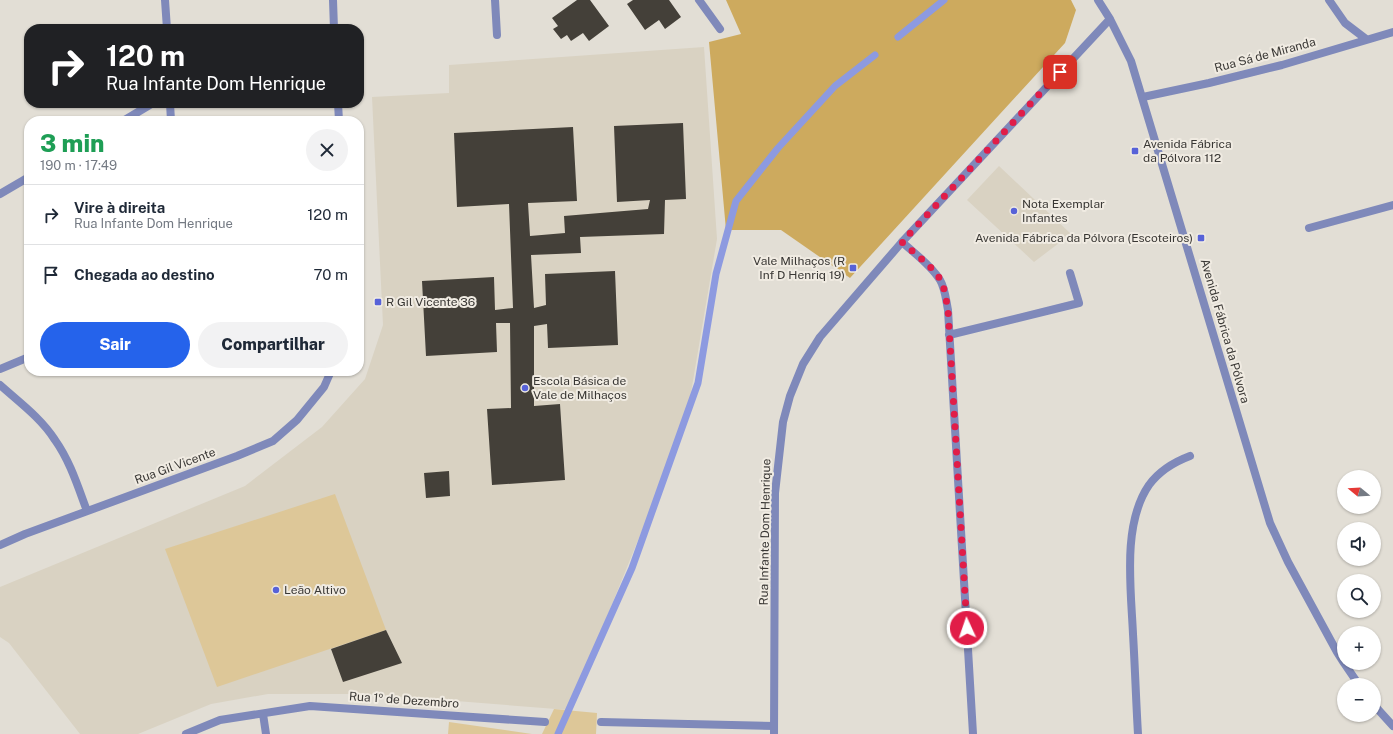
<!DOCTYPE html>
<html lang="pt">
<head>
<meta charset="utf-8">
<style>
  body { margin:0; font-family:"Public Sans",sans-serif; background:#f2f2f3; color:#1f2937; height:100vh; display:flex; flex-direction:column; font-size:15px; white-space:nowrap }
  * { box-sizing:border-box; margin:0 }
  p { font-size:13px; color:#747a83 }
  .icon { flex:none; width:22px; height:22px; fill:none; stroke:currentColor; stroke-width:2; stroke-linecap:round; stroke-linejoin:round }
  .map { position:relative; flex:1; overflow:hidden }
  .panel { position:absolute; left:24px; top:116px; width:340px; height:260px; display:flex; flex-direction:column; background:#fff; border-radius:16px; box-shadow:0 1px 3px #0004 }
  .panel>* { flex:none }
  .guide { position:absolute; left:24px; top:24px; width:340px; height:84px; border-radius:16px; box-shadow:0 1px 3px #0004; background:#202124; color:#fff; overflow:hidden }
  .needle { width:26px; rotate:288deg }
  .buttons { position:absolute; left:1337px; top:470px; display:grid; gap:8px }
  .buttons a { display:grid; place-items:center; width:44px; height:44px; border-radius:50%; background:#fff; box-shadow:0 1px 3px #0004; font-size:20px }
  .pin { position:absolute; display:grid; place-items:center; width:34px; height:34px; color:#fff; margin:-17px; border-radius:8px; box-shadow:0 2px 6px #0006 }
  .me { position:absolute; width:44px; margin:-22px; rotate:357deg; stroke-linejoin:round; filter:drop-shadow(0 0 3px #0008) }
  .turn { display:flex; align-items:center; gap:14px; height:84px; padding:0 16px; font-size:18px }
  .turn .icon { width:52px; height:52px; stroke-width:2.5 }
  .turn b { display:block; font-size:28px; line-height:34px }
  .round { display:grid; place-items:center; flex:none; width:42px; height:42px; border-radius:21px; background:#f2f2f3 }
  .summary { display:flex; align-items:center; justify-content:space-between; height:68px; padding:0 16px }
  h1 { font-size:24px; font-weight:800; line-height:30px; color:#1e9e55 }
  .primary-button { display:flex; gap:8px; margin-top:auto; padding:8px 16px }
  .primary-button a { flex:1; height:46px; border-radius:24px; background:#2563eb; color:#fff; font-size:16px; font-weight:800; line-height:46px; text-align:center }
  .primary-button a+a { background:#f2f2f3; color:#1f2937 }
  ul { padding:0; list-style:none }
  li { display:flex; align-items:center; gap:12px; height:60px; padding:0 16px; border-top:1px solid #e0e1e3 }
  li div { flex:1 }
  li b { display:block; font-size:15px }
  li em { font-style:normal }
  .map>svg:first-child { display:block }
</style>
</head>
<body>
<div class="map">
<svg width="1393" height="734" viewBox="0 0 1393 734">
  <rect width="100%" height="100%" fill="#e2ded5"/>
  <path fill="#d9d2c2" d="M704,47L717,239L686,422L569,710L367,694H268L211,704L138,734H80L9,643L0,637V587L245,486L322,427L365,379L383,325L372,97L449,93V65Z
    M999,166L1071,234L1034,262L967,200Z"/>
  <path fill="#ddc798" d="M335,494L386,630L217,687L165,549Z
    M554,709L597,713L596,734H542Z
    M449,722L532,734H448Z"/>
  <path fill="#cdaa5e" d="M726,0H1071L1076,10L1065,43L850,278L781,230H726L709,42L741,34Z"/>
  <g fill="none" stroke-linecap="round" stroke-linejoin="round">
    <path stroke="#8d9ae0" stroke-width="7" d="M898,37L944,0
      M558,734L632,568L698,383L716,274L736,201L778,148L835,86L875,55"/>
  </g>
  <path fill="#444039" d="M577,0H590L609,26L589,41L583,33L571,41L567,35L561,39L553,29L558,26L552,18Z
    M633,0H669L681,17L665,29L659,20L645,30L627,4Z
    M683,123L686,199L665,200L664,234L580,237L581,253L531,255L534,308L546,305L545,274L615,271L618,345L548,348L547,324L534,326V406L560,404L565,480L492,485L487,409L511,408L510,323H496L497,352L426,356L422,281L494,277L495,310L513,308L509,204L457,207L454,133L573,127L577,201L528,203L530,236L565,233L564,216L648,209L650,200L617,202L614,126Z
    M449,471L450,496L426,498L424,473Z
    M386,630L402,663L343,682L331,649Z"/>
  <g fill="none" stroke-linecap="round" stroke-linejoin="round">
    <path stroke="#7f89ba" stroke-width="8" d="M165,0L167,29
      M333,0L334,29
      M495,0L497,35
      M699,0L720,29
      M1329,0L1345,23L1366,39
      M1143,97L1209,83L1282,65L1393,32
      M170,103L171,121
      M338,103L339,121
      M123,121L153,103
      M0,194L29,177
      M1309,228L1393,205
      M902,242C914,253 931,265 940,280C945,288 946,300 948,310L973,734
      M949,335L1079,303L1070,273
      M0,369L29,357
      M0,385C19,402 41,418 55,440C70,461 78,487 87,511
      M0,545L25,534L237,456L273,441L297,420L324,387L331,371
      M263,714L266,734
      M601,722L774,726
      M186,734L220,720L310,706L545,722
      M1138,734C1136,701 1135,667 1133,634C1131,589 1122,524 1149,485C1160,470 1174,462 1190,456"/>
    <path stroke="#7f89ba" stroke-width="8" d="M1098,0L1110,19L1131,61L1270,523L1288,562L1337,652L1344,663
      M1344,663L1359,685
      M1374,705L1393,726
      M774,734L775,493L783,422L790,396L803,364L820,337L902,242L1110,19"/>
  </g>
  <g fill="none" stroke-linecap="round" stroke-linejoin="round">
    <path stroke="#e11d48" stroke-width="7" stroke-dasharray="0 12.6" d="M967,628L948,310C946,300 945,288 940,279C931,265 914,253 902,242L1060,72"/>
  </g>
  <g fill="#5762d8" stroke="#f0ebe2" stroke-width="1.5">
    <rect x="1131" y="147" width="8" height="8" rx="2"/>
    <circle cx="1014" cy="211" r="4"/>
    <rect x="1197" y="234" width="8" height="8" rx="2"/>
    <rect x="849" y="264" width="8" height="8" rx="2"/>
    <rect x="374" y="298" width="8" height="8" rx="2"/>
    <circle cx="525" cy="388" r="4"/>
    <circle cx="276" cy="590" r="4"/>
  </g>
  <g text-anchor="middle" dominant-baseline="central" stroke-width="4" stroke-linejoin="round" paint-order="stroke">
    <g font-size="12" fill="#393734" stroke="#f0ebe2">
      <text transform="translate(1265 55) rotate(-15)">Rua Sá de Miranda</text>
      <text transform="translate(1225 331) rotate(74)">Avenida Fábrica da Pólvora</text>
      <text transform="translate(175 466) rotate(-20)">Rua Gil Vicente</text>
      <text transform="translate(765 532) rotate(-89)">Rua Infante Dom Henrique</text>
      <text transform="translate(404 700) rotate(4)">Rua 1º de Dezembro</text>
    </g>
    <g font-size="12" fill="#393734" stroke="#f0ebe2" text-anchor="start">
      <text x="1143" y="144">Avenida Fábrica<tspan x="1143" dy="14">da Pólvora 112</tspan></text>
      <text x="1022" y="204">Nota Exemplar<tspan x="1022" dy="14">Infantes</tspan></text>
      <text x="1193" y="238" text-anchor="end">Avenida Fábrica da Pólvora (Escoteiros)</text>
      <text x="845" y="261" text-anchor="end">Vale Milhaços (R<tspan x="845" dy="14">Inf D Henriq 19)</tspan></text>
      <text x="386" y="302">R Gil Vicente 36</text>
      <text x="533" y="381">Escola Básica de<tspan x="533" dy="14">Vale de Milhaços</tspan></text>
      <text x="284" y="590">Leão Altivo</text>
    </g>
  </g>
</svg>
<div class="buttons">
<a><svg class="needle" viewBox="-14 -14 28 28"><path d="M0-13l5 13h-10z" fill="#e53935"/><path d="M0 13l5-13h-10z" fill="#747a83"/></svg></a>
<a><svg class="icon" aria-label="sound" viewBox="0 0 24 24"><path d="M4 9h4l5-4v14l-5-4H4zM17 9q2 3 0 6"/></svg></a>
<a><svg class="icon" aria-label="search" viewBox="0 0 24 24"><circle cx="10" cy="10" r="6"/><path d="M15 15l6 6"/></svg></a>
<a>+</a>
<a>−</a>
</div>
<div class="pin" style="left:1060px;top:72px;background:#d93025"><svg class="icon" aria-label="arrive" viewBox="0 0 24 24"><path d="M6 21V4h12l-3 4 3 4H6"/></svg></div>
<svg class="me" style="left:967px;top:628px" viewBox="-20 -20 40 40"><circle r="17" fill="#e11d48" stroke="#fff" stroke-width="3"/><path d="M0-11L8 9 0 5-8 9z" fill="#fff"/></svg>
<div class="guide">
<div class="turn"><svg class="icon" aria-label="right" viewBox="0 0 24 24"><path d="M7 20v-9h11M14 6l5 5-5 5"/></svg><div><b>120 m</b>Rua Infante Dom Henrique</div></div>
</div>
<section class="panel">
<div class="summary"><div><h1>3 min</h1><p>190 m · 17:49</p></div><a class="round"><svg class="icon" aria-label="close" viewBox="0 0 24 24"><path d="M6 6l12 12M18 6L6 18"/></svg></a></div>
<ul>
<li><svg class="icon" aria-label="right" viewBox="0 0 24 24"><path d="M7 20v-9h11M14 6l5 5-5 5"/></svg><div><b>Vire à direita</b><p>Rua Infante Dom Henrique</p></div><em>120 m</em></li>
<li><svg class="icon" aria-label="arrive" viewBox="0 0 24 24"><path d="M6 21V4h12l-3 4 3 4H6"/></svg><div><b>Chegada ao destino</b></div><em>70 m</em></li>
</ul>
<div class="primary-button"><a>Sair</a><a>Compartilhar</a></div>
</section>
</div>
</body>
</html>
